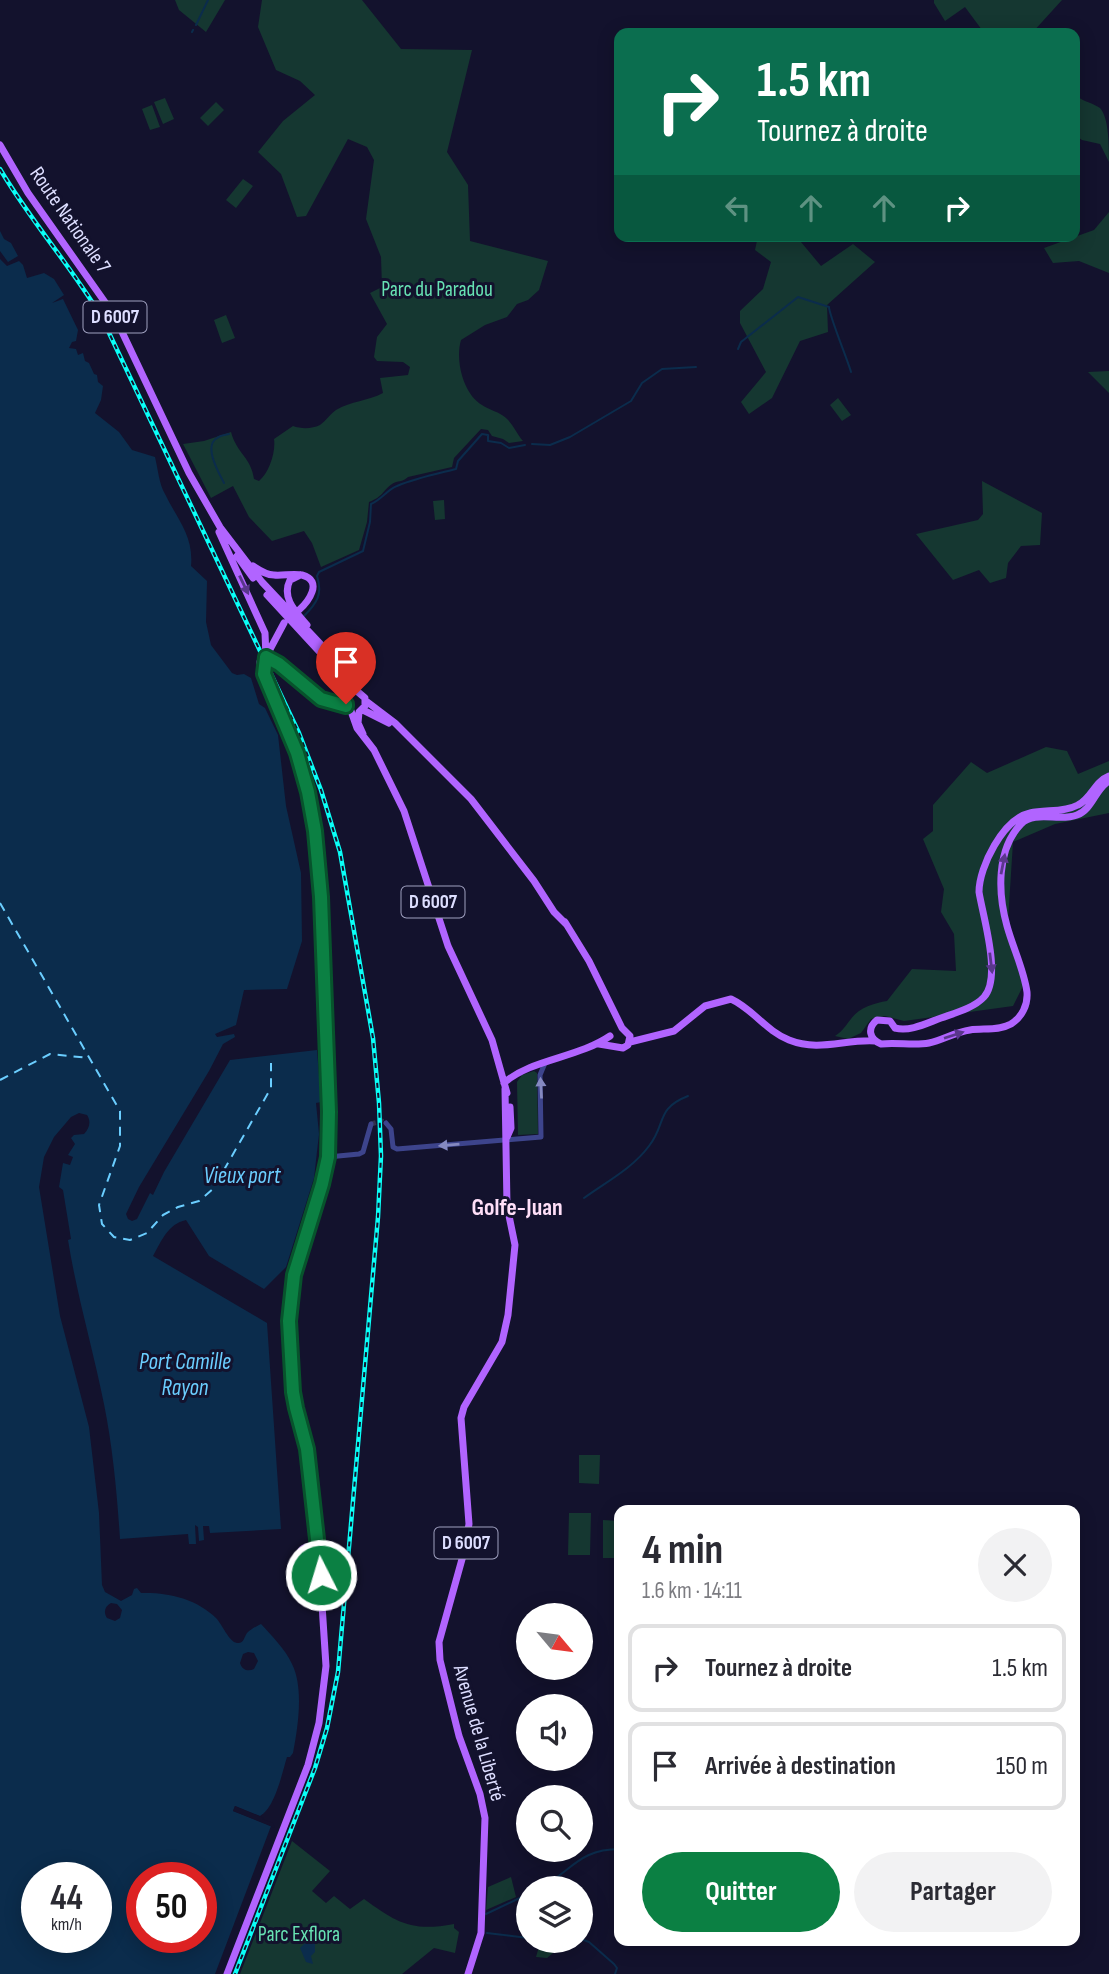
<!DOCTYPE html>
<html lang="fr">
<head>
<meta charset="utf-8">
<style>
  body { margin:0; font-family:"Sofia Sans Condensed",sans-serif; background:#f2f2f3; color:#2b2b33; height:100vh; display:flex; flex-direction:column; font-size:26px; white-space:nowrap }
  * { box-sizing:border-box; margin:0 }
  p { font-size:23px; color:#7c7c81 }
  .icon { flex:none; width:38px; height:38px; fill:none; stroke:currentColor; stroke-width:2; stroke-linecap:round; stroke-linejoin:round }
  .map { position:relative; flex:1; overflow:hidden }
  .panel { position:absolute; left:614px; top:1505px; width:466px; height:441px; display:flex; flex-direction:column; background:#fff; border-radius:14px; box-shadow:0 4px 18px #0003 }
  .panel>* { flex:none }
  .banner { position:absolute; left:614px; top:28px; width:466px; height:214px; border-radius:14px; box-shadow:0 4px 18px #0003; background:#0b6e4f; color:#fff; overflow:hidden }
  .needle { width:46px; rotate:119deg }
  .controls { position:absolute; left:516px; top:1603px; display:grid; gap:14px }
  .controls a { display:grid; place-items:center; width:77px; height:77px; border-radius:50%; background:#fff; box-shadow:0 4px 18px #0003; font-size:35px }
  .speed { position:absolute; left:21px; top:1862px; display:flex; gap:14px; font-size:35px; font-weight:700; text-align:center }
  .speed>* { display:grid; place-content:center; width:91px; height:91px; border-radius:50%; background:#fff; box-shadow:0 4px 18px #0003; line-height:1 }
  .speed small { font-size:18px; font-weight:400 }
  .speed .limit { border:10px solid #d22; background:#fff; color:#111 }
  .pin { position:absolute; display:grid; place-items:center; width:60px; height:60px; color:#fff; margin:-72px -30px; border-radius:50% 50% 50% 0; rotate:-45deg; box-shadow:0 0 7px #0007 }
  .pin .icon { rotate:45deg }
  .me { position:absolute; width:77px; margin:-38px; rotate:355deg; stroke-linejoin:round; filter:drop-shadow(0 0 5px #0008) }
  .turn { display:flex; align-items:center; gap:24px; height:147px; padding:0 28px; font-size:32px }
  .turn .icon { width:91px; height:91px; stroke-width:2.5 }
  .turn b { display:block; font-size:49px; line-height:60px }
  .lanes { display:flex; align-items:center; height:66px; padding:0 28px; background:#0003; justify-content:center; gap:35px; direction:ltr }
  .lanes .off { opacity:.35 }
  .round { display:grid; place-items:center; flex:none; width:74px; height:74px; border-radius:37px; background:#f2f2f3 }
  .overview { display:flex; align-items:center; justify-content:space-between; height:119px; padding:0 28px }
  h1 { font-size:42px; font-weight:700; line-height:52px }
  .button { display:flex; gap:14px; margin-top:auto; padding:14px 28px }
  .button a { flex:1; height:80px; border-radius:42px; background:#0b8043; color:#fff; font-size:28px; font-weight:700; line-height:80px; text-align:center }
  .button a+a { background:#f2f2f3; color:#2b2b33 }
  ul { padding:0; list-style:none }
  li { display:flex; align-items:center; gap:21px; height:88px; margin:0 14px 10px; padding:0 14px; border:4px solid #e1e1e2; border-radius:14px }
  li div { flex:1 }
  li b { display:block; font-size:26px }
  li em { font-style:normal }
  .map>svg:first-child { display:block }
</style>
</head>
<body>
<div class="map">
<svg width="1109" height="1974" viewBox="0 0 1109 1974">
  <rect width="100%" height="100%" fill="#13122d"/>
  <path fill="#153731" d="M175,0H225L206,32L179,10Z
    M262,0H362L401,49L472,50L447,152L468,185L470,241L548,261L539,290L528,300L517,304L507,317L485,325L461,340C455,360 463,394 482,405C489,410 500,412 506,418C513,424 517,434 523,441L509,443L503,439L492,436L488,430L481,429L454,458L452,467L408,477C402,483 398,480 392,484C382,491 384,496 369,502L367,522L359,550L321,567L312,543L304,531L272,541L249,517L233,486L211,498L183,444L204,441L231,432C237,454 251,457 254,479L259,481C269,473 276,452 274,439L293,426C301,429 312,429 320,425C326,421 330,414 336,410C351,401 368,401 383,393L380,378L408,375L410,367L403,362L377,361L374,357L377,337L387,324L370,293L382,287L381,257L366,219L374,160L367,147L348,139L306,216L297,217L281,174L258,152L283,121L315,95L300,81L276,70L258,27Z
    M934,0H1062L1032,33H980L982,30L965,7L945,21L934,3Z
    M1074,94C1081,101 1091,102 1100,108C1109,118 1109,145 1109,162L1100,144L1082,140L1075,135Z
    M165,98L174,119L163,124L154,102Z
    M216,102L224,110L208,126L200,118Z
    M152,105L160,127L150,130L142,109Z
    M243,179L253,186L236,208L226,200Z
    M1109,212V273L1079,261L1053,263L1044,248L1094,230Z
    M758,236H796L821,266L853,244L875,262L827,305L828,332L800,341L772,398L749,414L741,402L766,372L740,323V311L763,289L771,262L755,250Z
    M226,315L235,338L222,343L214,320Z
    M1109,371V393L1088,372Z
    M838,398L851,415L842,421L830,405Z
    M982,481L1042,513L1040,545L1021,546L1008,563L1006,578L990,583L979,570L953,580L916,534L978,520L983,514Z
    M444,500L445,519L435,520L433,501Z
    M1046,747L1067,751L1078,774L1109,761V813L1055,824L1013,842L1008,921L1023,986L1013,1006L904,1021L885,1016L871,1019L861,1033L848,1039L835,1036C843,1031 845,1026 851,1019C858,1008 875,1003 887,1001L912,969L956,971L954,934L941,912L944,889L923,839L933,831V805L971,762L987,773Z
    M534,1071L537,1073L538,1134L518,1135L517,1082L522,1075Z
    M579,1455H600L599,1484L579,1483Z
    M569,1513H591L590,1555H568Z
    M603,1520L619,1521V1558H603Z
    M292,1841L330,1871L312,1891L326,1903L334,1896L350,1909L364,1899C397,1923 412,1932 454,1924V1928L459,1932L455,1953L434,1948L402,1974H240Z
    M511,1877L516,1897L486,1910L488,1887Z
    M540,1943H554L553,1953L547,1958L536,1957Z"/>
  <path fill="#0b2c4c" fill-rule="evenodd" d="M0,231L4,239L11,243L18,256L8,262L0,251Z
    M0,259L7,266L19,261L23,265L27,278L44,273L54,279L64,295L52,303L63,299L78,330L76,341L72,342L69,348L76,349L78,355L83,353L85,361L89,363L94,374L97,375L98,382L103,386L101,400L95,413L119,432L132,450L155,457C158,469 159,484 165,494C177,519 194,536 191,566L207,581L206,622L211,645L232,673L237,675L244,674L251,678L259,704L265,708L278,735L286,806L301,873L302,941L287,989L244,990L236,1025L215,1034L217,1037L234,1034L235,1037L223,1044L209,1071L139,1187L126,1214L128,1219L132,1221L137,1219L150,1193L153,1195L164,1172L230,1060L317,1050L321,1102L316,1103L319,1134L314,1178L286,1267L264,1289L209,1256L186,1220C168,1224 162,1240 153,1256L267,1323L281,1529L210,1533L209,1526H203L204,1540L199,1541L198,1527L195,1525L196,1544H189L188,1534L120,1539C117,1494 113,1449 104,1404C93,1349 77,1296 68,1240L71,1239L63,1190L59,1187L63,1163L70,1165L73,1157L68,1155L75,1144L71,1138L74,1135L84,1134C90,1128 91,1121 87,1115L79,1113L71,1117L54,1137L44,1157L39,1187L60,1316L89,1427L99,1513L102,1585L105,1592L121,1601L132,1595L134,1589L137,1588L141,1593C168,1592 197,1599 216,1618C222,1624 229,1642 237,1643C244,1644 244,1637 247,1633C251,1629 257,1626 261,1624C272,1636 285,1649 292,1664C304,1688 298,1727 293,1753L290,1757H287C282,1773 275,1808 260,1816L235,1806L233,1811L271,1826L215,1974H0ZM111,1603L117,1604L122,1610L120,1618L115,1621L107,1618C103,1612 105,1606 111,1603ZM248,1652L254,1653L258,1661L254,1669C248,1672 242,1670 240,1663L243,1654ZM37,1878H96V1937H37ZM142,1878H201V1937H142Z
    M298,1929L315,1934V1952L311,1956L313,1964L306,1962L300,1948L308,1940L306,1934L301,1930L293,1939L291,1938L295,1930Z"/>
  <path fill="#13122d" d="M235,1806L264,1818L262,1819L273,1823L275,1828L233,1811Z"/>
  <g fill="none" stroke-linecap="round" stroke-linejoin="round">
    <path stroke="#0b2c4c" stroke-width="2" d="M196,25L208,0
      M192,32L193,30
      M738,349L741,342L798,297L829,307C829,315 848,361 851,372
      M532,444L550,445L570,437L631,401L642,383L662,369L696,367
      M224,483C219,473 203,446 217,438C220,435 225,435 229,434
      M304,616C317,603 323,594 317,576L319,572L363,551L370,522L371,504C382,499 388,489 397,486C416,478 436,474 456,469L458,461L482,434L488,435V441L501,443L509,448L525,445
      M584,1198C606,1182 633,1168 649,1146C667,1123 655,1109 688,1096
      M540,1888C572,1871 579,1849 620,1849
      M486,1914L528,1894
      M487,1933L528,1938
      M581,1939L589,1942L614,1964L617,1968L615,1974"/>
    <path stroke="#6bceff" stroke-width="2" stroke-dasharray="9 7" stroke-linecap="butt" d="M0,903L120,1111V1146L99,1205L102,1224L114,1237L130,1240L147,1233L163,1215L178,1207L199,1201L213,1189L271,1088V1063
      M0,1080L50,1054L89,1058"/>
    <path stroke="#31314c" stroke-width="5" stroke-dasharray="5 2.5" stroke-linecap="butt" d="M371,1124L382,1121L386,1123"/>
    <path stroke="#3d448c" stroke-width="5" d="M386,1123L391,1129L393,1147L397,1149L541,1137L540,1075L545,1063
      M328,1157L359,1154L363,1152L371,1124"/>
    <path stroke="#b164ff" stroke-width="7" d="M0,145L28,193L114,315L189,473L220,527L262,582L342,667L358,692L365,698V706L359,712L358,723L363,734
      M219,532L265,633L266,657
      M237,556L253,578
      M253,566C259,570 266,575 274,575C283,576 293,573 302,575C324,581 308,602 299,610
      M300,575L290,580C281,598 296,612 307,625
      M267,595L338,672L348,691L346,706
      M268,653L284,623
      M266,657L279,664L321,699L346,706L351,711L357,728L374,750L404,811L448,946L492,1040L507,1093
      M366,701L395,723L471,799L534,881L554,912L566,924
      M363,710L389,723
      M565,922L589,961L622,1028L630,1036L628,1045L623,1048L599,1044
      M895,1028L890,1021L877,1020C867,1028 869,1039 881,1044C897,1042 914,1046 929,1043C943,1040 955,1032 970,1030C983,1028 999,1031 1011,1024C1022,1017 1028,1005 1027,992C1024,970 1013,948 1007,926C998,894 996,850 1021,824C1035,810 1060,822 1077,815C1093,809 1095,789 1109,781
      M895,1028C910,1032 927,1023 941,1018C955,1013 974,1008 984,997C1002,977 983,917 979,892C979,867 1003,819 1030,813C1045,809 1063,813 1078,805C1092,798 1094,782 1109,776
      M630,1042L674,1031L705,1006L731,999C753,1009 766,1031 789,1040C819,1052 845,1039 875,1041
      M504,1083C531,1059 578,1058 610,1036
      M507,1137L511,1128L510,1107
      M318,1549C309,1543 294,1549 302,1561C306,1567 316,1570 321,1575
      M227,1974L308,1765L319,1723L326,1666L317,1528L307,1449L296,1408L287,1308L291,1285L322,1184L328,1157L329,1112L321,897L315,831L301,766L292,739L260,667V662
      M468,1974L481,1933L485,1818L480,1794L459,1736L440,1660L439,1642L464,1552L469,1524L461,1418L464,1407L502,1342L508,1315L515,1245L507,1206L505,1089"/>
    <g stroke="#09fff7" stroke-width="4.5">
      <path id="rail" d="M0,169C30,220 70,265 101,316L299,733L321,790L340,852L373,1038L379,1103L381,1156L378,1217L338,1672L327,1728L315,1768L235,1974"/>
    </g>
    <use href="#rail" stroke="#13122d" stroke-width="2" stroke-dasharray="5" stroke-linecap="butt"/>
    <path stroke="#b164ff" stroke-width="7" d="M264,674L266,657"/>
  </g>
  <defs><path id="oneway-solid" d="M-6-.8H1V-3.2L6.5 0L1 3.2V.8H-6Z" transform="scale(1.75)"/></defs>
  <g fill="#5a378c">
    <use href="#oneway-solid" transform="translate(244 585) rotate(64)"/>
    <use href="#oneway-solid" transform="translate(1003 864) rotate(-79)"/>
    <use href="#oneway-solid" transform="translate(991 963) rotate(83)"/>
    <use href="#oneway-solid" transform="translate(954 1035) rotate(-18)"/>
  </g>
  <g fill="#8589c0">
    <use href="#oneway-solid" transform="translate(541 1088) rotate(-93)"/>
    <use href="#oneway-solid" transform="translate(449 1145) rotate(175)"/>
  </g>
  <g fill="none" stroke-linecap="round" stroke-linejoin="round">
    <g stroke="#07532c" stroke-width="18">
      <path id="route" d="M321,1575L307,1449L296,1408L293,1392L289,1321L294,1275L322,1184L328,1157L329,1112L321,897L315,831L308,792L297,753L264,674L266,657L279,664L321,699L346,706V704"/>
    </g>
    <use href="#route" stroke="#0b8043" stroke-width="12"/>
  </g>
  <g text-anchor="middle" dominant-baseline="central" stroke-width="6" stroke-linejoin="round" paint-order="stroke">
    <g fill="#13122d" stroke="#a0a1c0" stroke-width="2">
      <rect x="83.5" y="301.5" width="63" height="31" rx="5"/>
      <rect x="401.5" y="886.5" width="63" height="31" rx="5"/>
      <rect x="434.5" y="1527.5" width="63" height="31" rx="5"/>
    </g>
    <g font-size="19" font-weight="bold" fill="#dddeff">
      <text x="115" y="317">D 6007</text>
      <text x="433" y="902">D 6007</text>
      <text x="466" y="1543">D 6007</text>
    </g>
    <g font-size="21" fill="#dddeff" stroke="#13122d">
      <text transform="translate(70 220) rotate(55)">Route Nationale 7</text>
      <text transform="translate(479 1733) rotate(74)">Avenue de la Liberté</text>
    </g>
    <g font-size="21" fill="#67e2b3" stroke="#13122d">
      <text x="437" y="289">Parc du Paradou</text>
      <text x="299" y="1934">Parc Exflora</text>
    </g>
    <g font-size="23" font-style="italic" fill="#6bceff" stroke="#13122d">
      <text x="242" y="1176">Vieux port</text>
      <text x="185" y="1362">Port Camille<tspan x="185" dy="26">Rayon</tspan></text>
    </g>
    <g font-size="24" font-weight="bold" fill="#ffdff8" stroke="#13122d">
      <text x="517" y="1207">Golfe-Juan</text>
    </g>
  </g>
</svg>
<div class="controls">
<a><svg class="needle" viewBox="-14 -14 28 28"><path d="M0-13l5 13h-10z" fill="#e53935"/><path d="M0 13l5-13h-10z" fill="#7c7c81"/></svg></a>
<a><svg class="icon" aria-label="sound" viewBox="0 0 24 24"><path d="M4 9h4l5-4v14l-5-4H4zM17 9q2 3 0 6"/></svg></a>
<a><svg class="icon" aria-label="search" viewBox="0 0 24 24"><circle cx="10" cy="10" r="6"/><path d="M15 15l6 6"/></svg></a>
<a><svg class="icon" aria-label="layers" viewBox="0 0 24 24"><path d="M12 4l9 5-9 5-9-5zM3 14l9 5 9-5"/></svg></a>
</div>
<div class="speed"><div>44<small>km/h</small></div><div class="limit">50</div></div>
<div class="pin" style="left:346px;top:704px;background:#d93025"><svg class="icon" aria-label="arrive" viewBox="0 0 24 24"><path d="M6 21V4h12l-3 4 3 4H6"/></svg></div>
<svg class="me" style="left:321px;top:1575px" viewBox="-20 -20 40 40"><circle r="17" fill="#0b8043" stroke="#fff" stroke-width="3"/><path d="M0-11L8 9 0 5-8 9z" fill="#fff"/></svg>
<div class="banner">
<div class="turn"><svg class="icon" aria-label="right" viewBox="0 0 24 24"><path d="M7 20v-9h11M14 6l5 5-5 5"/></svg><div><b>1.5 km</b>Tournez à droite</div></div>
<div class="lanes"><svg class="icon off" aria-label="left" viewBox="0 0 24 24"><path d="M17 20v-9H6M10 6l-5 5 5 5"/></svg><svg class="icon off" aria-label="ahead" viewBox="0 0 24 24"><path d="M12 20V5M6 11l6-6 6 6"/></svg><svg class="icon off" aria-label="ahead" viewBox="0 0 24 24"><path d="M12 20V5M6 11l6-6 6 6"/></svg><svg class="icon" aria-label="right" viewBox="0 0 24 24"><path d="M7 20v-9h11M14 6l5 5-5 5"/></svg></div>
</div>
<section class="panel">
<div class="overview"><div><h1>4 min</h1><p>1.6 km · 14:11</p></div><a class="round"><svg class="icon" aria-label="close" viewBox="0 0 24 24"><path d="M6 6l12 12M18 6L6 18"/></svg></a></div>
<ul>
<li><svg class="icon" aria-label="right" viewBox="0 0 24 24"><path d="M7 20v-9h11M14 6l5 5-5 5"/></svg><div><b>Tournez à droite</b></div><em>1.5 km</em></li>
<li><svg class="icon" aria-label="arrive" viewBox="0 0 24 24"><path d="M6 21V4h12l-3 4 3 4H6"/></svg><div><b>Arrivée à destination</b></div><em>150 m</em></li>
</ul>
<div class="button"><a>Quitter</a><a>Partager</a></div>
</section>
</div>
</body>
</html>
